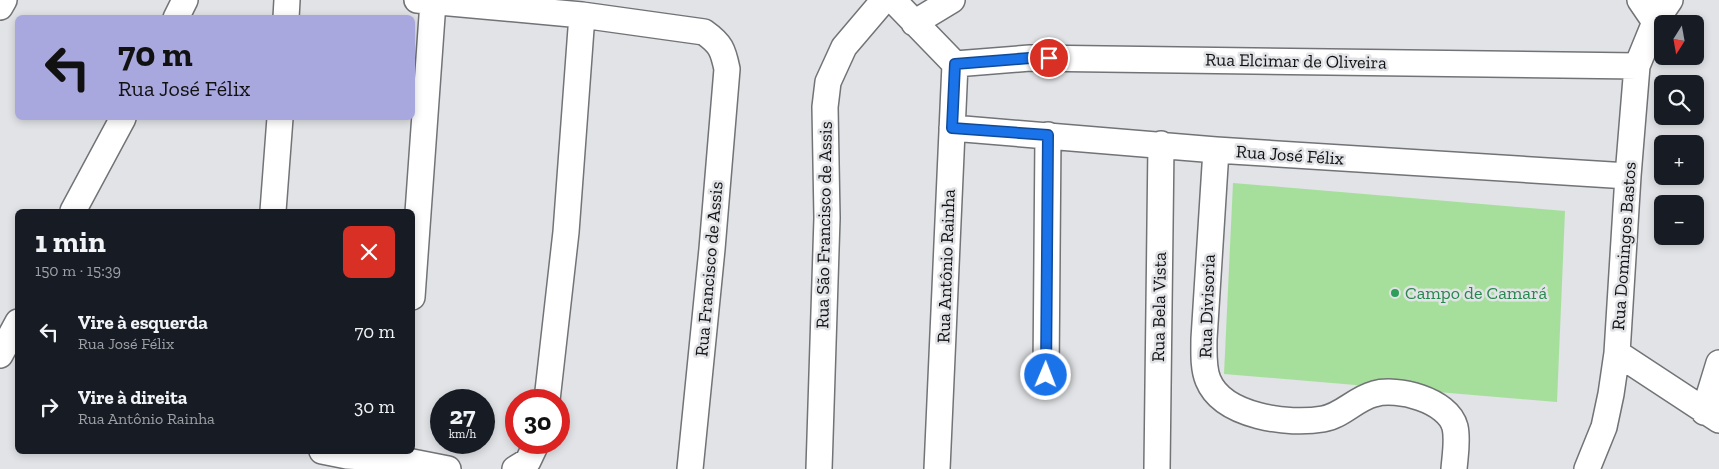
<!DOCTYPE html>
<html lang="pt">
<head>
<meta charset="utf-8">
<style>
  body { margin:0; font-family:"Zilla Slab",serif; background:#20242c; color:#f1f3f6; height:100vh; display:flex; flex-direction:column; font-size:19px; white-space:nowrap }
  * { box-sizing:border-box; margin:0 }
  p { font-size:16px; color:#9ea1a6 }
  .icon { flex:none; width:28px; height:28px; fill:none; stroke:currentColor; stroke-width:2; stroke-linecap:round; stroke-linejoin:round }
  .map { position:relative; flex:1; overflow:hidden }
  .drawer { position:absolute; left:15px; top:209px; width:400px; height:245px; display:flex; flex-direction:column; background:#171b24; border-radius:8px; box-shadow:0 2px 8px #0003 }
  .drawer>* { flex:none }
  .hud { position:absolute; left:15px; top:15px; width:400px; height:105px; border-radius:8px; box-shadow:0 2px 8px #0003; background:#a8a7de; color:#111; overflow:hidden }
  .needle { width:32px; rotate:191deg }
  .fabs { position:absolute; left:1654px; top:15px; display:grid; gap:10px }
  .fabs a { display:grid; place-items:center; width:50px; height:50px; border-radius:8px; background:#171b24; box-shadow:0 2px 8px #0003; font-size:25px }
  .speed { position:absolute; left:430px; top:389px; display:flex; gap:10px; font-size:25px; font-weight:700; text-align:center }
  .speed>* { display:grid; place-content:center; width:65px; height:65px; border-radius:50%; background:#171b24; box-shadow:0 2px 8px #0003; line-height:1 }
  .speed small { font-size:12px; font-weight:400 }
  .speed .limit { border:8px solid #d22; background:#fff; color:#111 }
  .pin { position:absolute; display:grid; place-items:center; width:42px; height:42px; color:#fff; margin:-21px; border:2px solid #fff; border-radius:50%; box-shadow:0 1px 5px #0007 }
  .me { position:absolute; width:55px; margin:-28px; rotate:1deg; stroke-linejoin:round; filter:drop-shadow(0 0 4px #0008) }
  .turn { display:flex; align-items:center; gap:18px; height:105px; padding:0 20px; font-size:22px }
  .turn .icon { width:65px; height:65px; stroke-width:2.5 }
  .turn b { display:block; font-size:35px; line-height:42px }
  .round { display:grid; place-items:center; flex:none; width:52px; height:52px; border-radius:8px; background:#20242c }
  .headline { display:flex; align-items:center; justify-content:space-between; height:85px; padding:0 20px }
  h1 { font-size:30px; font-weight:800; line-height:38px }
  ul { padding:0; list-style:none }
  li { display:flex; align-items:center; gap:15px; height:75px; padding:0 20px }
  li div { flex:1 }
  li b { display:block; font-size:19px }
  li em { font-style:normal }
  .map>svg:first-child { display:block }
</style>
</head>
<body>
<div class="map">
<svg width="1719" height="469" viewBox="0 0 1719 469">
  <rect width="100%" height="100%" fill="#e1e3e6"/>
  <path fill="#a6df9c" d="M1233,183L1565,211L1557,402L1224,374Z"/>
  <g fill="none" stroke-linecap="round" stroke-linejoin="round">
    <g stroke="#717376" stroke-width="28">
      <path id="minor" d="M417,0L582,15L704,32C721,44 723,50 727,69L712,249L690,469
        M893,0L955,64
        M1640,0L1655,22
        M0,7L4,0
        M176,18L185,0
        M286,18L287,0
        M914,23L952,0
        M955,64L1030,58L1637,66
        M952,128L1216,150L1628,176
        M1216,150L1204,339C1204,352 1203,368 1208,380C1223,417 1289,425 1323,419C1342,416 1355,399 1374,394C1397,387 1448,400 1455,427C1458,440 1455,456 1454,469
        M73,211L123,118
        M273,211L280,118
        M412,297L433,2
        M1617,353L1719,420
        M0,355L18,322
        M1046,375L1048,135
        M547,400L566,232L582,15
        M1704,412L1719,363
        M322,451L347,456L397,459L448,469
        M515,469L528,461L537,442
        M819,469L827,218L825,107L828,82L844,47L884,0
        M937,469L955,64
        M1157,469L1161,144
        M1587,469L1604,427L1611,394L1617,353L1628,176L1637,66L1655,22L1670,0"/>
    </g>
    <use href="#minor" stroke="#fff" stroke-width="25"/>
  </g>
  <g fill="none" stroke-linecap="round" stroke-linejoin="round">
    <g stroke="#114b97" stroke-width="12">
      <path id="route" d="M1046,375L1048,135L952,128L955,64L1030,58H1049"/>
    </g>
    <use href="#route" stroke="#1a73e8" stroke-width="9"/>
  </g>
  <circle fill="#2e9e5b" stroke="#e1e3e6" stroke-width="2" cx="1395" cy="293" r="5"/>
  <g text-anchor="middle" dominant-baseline="central" stroke-width="5" stroke-linejoin="round" paint-order="stroke">
    <g font-size="18" fill="#101112" stroke="#e1e3e6">
      <text transform="translate(1296 61) rotate(1)">Rua Elcimar de Oliveira</text>
      <text transform="translate(1290 155) rotate(4)">Rua José Félix</text>
      <text transform="translate(824 225) rotate(-89)">Rua São Francisco de Assis</text>
      <text transform="translate(1624 246) rotate(-86)">Rua Domingos Bastos</text>
      <text transform="translate(946 266) rotate(-88)">Rua Antônio Rainha</text>
      <text transform="translate(709 269) rotate(-85)">Rua Francisco de Assis</text>
      <text transform="translate(1207 306) rotate(-88)">Rua Divisoria</text>
      <text transform="translate(1159 307) rotate(-89)">Rua Bela Vista</text>
    </g>
    <g font-size="18" fill="#27864d" stroke="#e1e3e6" text-anchor="start">
      <text x="1405" y="293">Campo de Camará</text>
    </g>
  </g>
</svg>
<div class="fabs">
<a><svg class="needle" viewBox="-14 -14 28 28"><path d="M0-13l5 13h-10z" fill="#e53935"/><path d="M0 13l5-13h-10z" fill="#9ea1a6"/></svg></a>
<a><svg class="icon" aria-label="search" viewBox="0 0 24 24"><circle cx="10" cy="10" r="6"/><path d="M15 15l6 6"/></svg></a>
<a>+</a>
<a>−</a>
</div>
<div class="speed"><div>27<small>km/h</small></div><div class="limit">30</div></div>
<div class="pin" style="left:1049px;top:58px;background:#d93025"><svg class="icon" aria-label="arrive" viewBox="0 0 24 24"><path d="M6 21V4h12l-3 4 3 4H6"/></svg></div>
<svg class="me" style="left:1046px;top:375px" viewBox="-20 -20 40 40"><circle r="17" fill="#1a73e8" stroke="#fff" stroke-width="3"/><path d="M0-11L8 9 0 5-8 9z" fill="#fff"/></svg>
<div class="hud">
<div class="turn"><svg class="icon" aria-label="left" viewBox="0 0 24 24"><path d="M17 20v-9H6M10 6l-5 5 5 5"/></svg><div><b>70 m</b>Rua José Félix</div></div>
</div>
<section class="drawer">
<div class="headline"><div><h1>1 min</h1><p>150 m · 15:39</p></div><a class="round" style="background:#d93025;color:#fff"><svg class="icon" aria-label="close" viewBox="0 0 24 24"><path d="M6 6l12 12M18 6L6 18"/></svg></a></div>
<ul>
<li><svg class="icon" aria-label="left" viewBox="0 0 24 24"><path d="M17 20v-9H6M10 6l-5 5 5 5"/></svg><div><b>Vire à esquerda</b><p>Rua José Félix</p></div><em>70 m</em></li>
<li><svg class="icon" aria-label="right" viewBox="0 0 24 24"><path d="M7 20v-9h11M14 6l5 5-5 5"/></svg><div><b>Vire à direita</b><p>Rua Antônio Rainha</p></div><em>30 m</em></li>
</ul>
</section>
</div>
</body>
</html>
